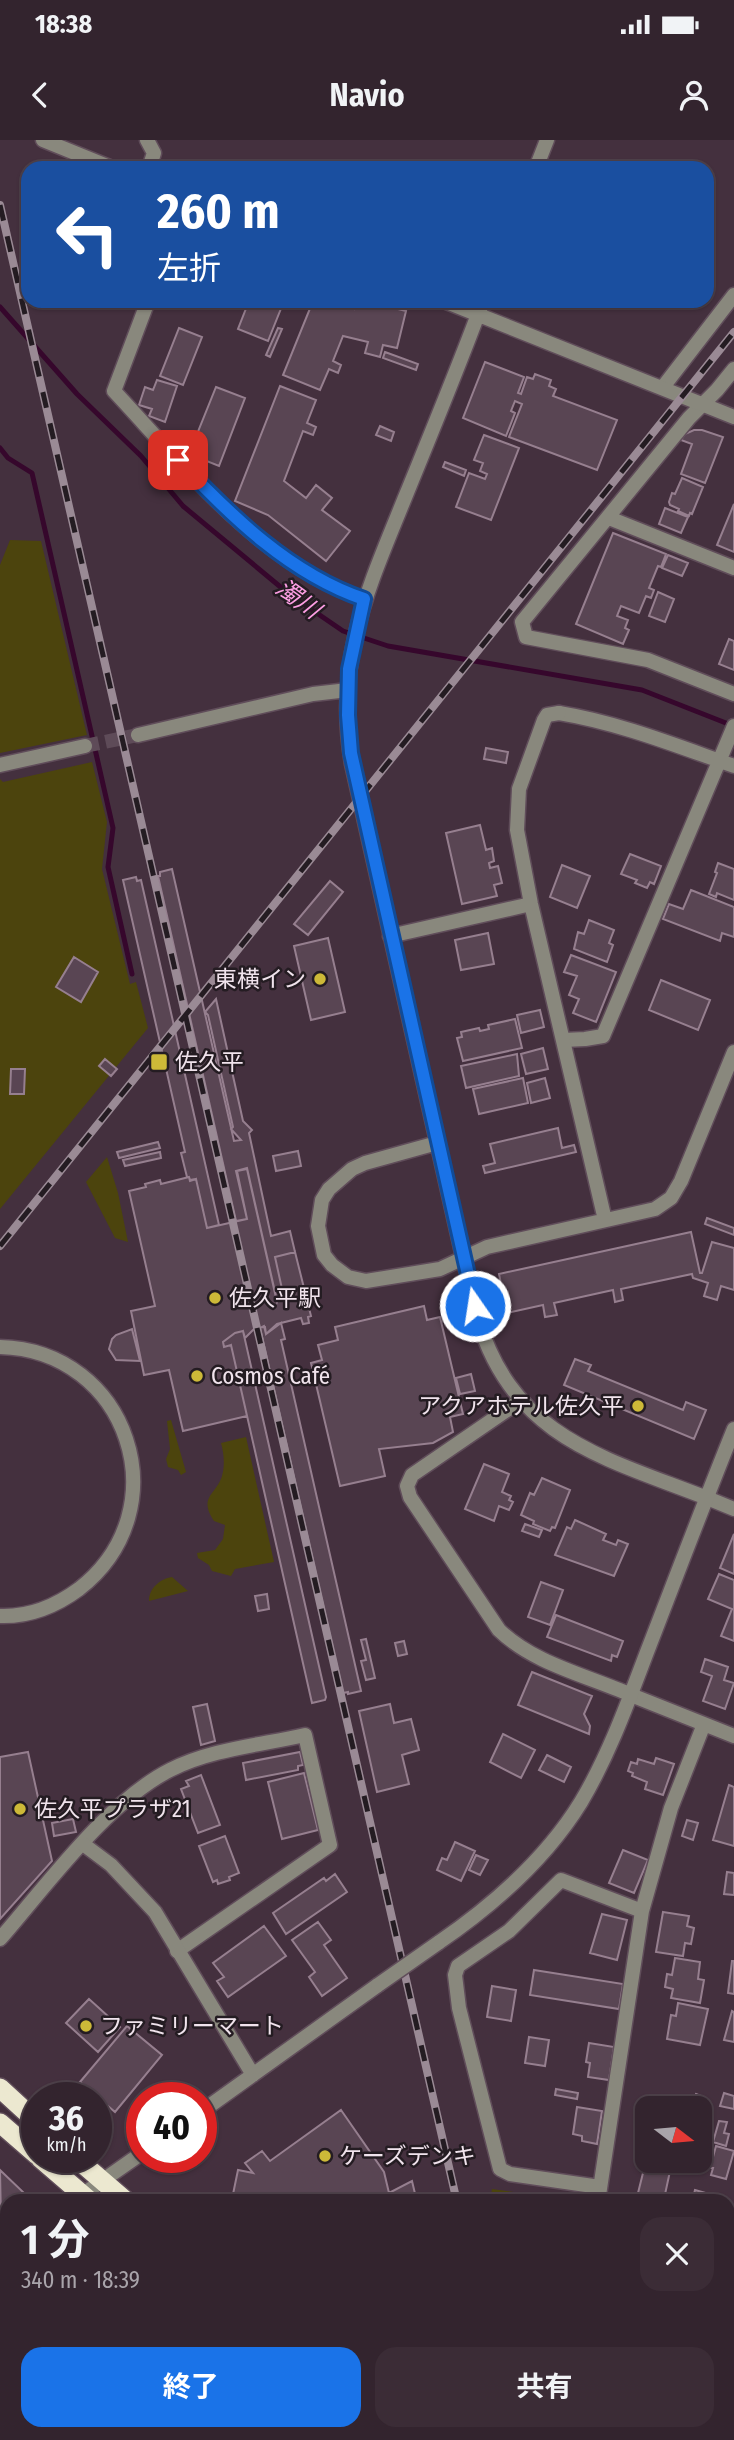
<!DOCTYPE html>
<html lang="ja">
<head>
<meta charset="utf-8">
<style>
  body { margin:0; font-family:"Fira Sans Condensed","Noto Sans JP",sans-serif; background:#3b2c36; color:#f1f3f6; height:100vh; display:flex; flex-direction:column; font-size:26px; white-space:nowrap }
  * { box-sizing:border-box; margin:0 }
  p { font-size:23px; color:#a9a4aa }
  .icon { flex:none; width:38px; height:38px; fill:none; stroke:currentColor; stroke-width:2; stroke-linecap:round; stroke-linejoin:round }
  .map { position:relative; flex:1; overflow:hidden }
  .drawer { position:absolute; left:0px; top:2054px; width:735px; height:247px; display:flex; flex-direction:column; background:#33242e; border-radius:21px 21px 0 0; box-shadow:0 2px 5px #0004,0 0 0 2px #4e414a }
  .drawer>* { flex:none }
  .top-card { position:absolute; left:21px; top:21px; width:693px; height:147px; border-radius:21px; box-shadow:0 2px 5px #0004,0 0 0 2px #4e414a; background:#1a4fa0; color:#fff; overflow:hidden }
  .needle { width:46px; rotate:106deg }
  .tools { position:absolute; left:635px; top:1956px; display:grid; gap:14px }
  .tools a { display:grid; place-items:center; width:77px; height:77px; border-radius:14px; background:#33242e; box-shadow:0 2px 5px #0004,0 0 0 2px #4e414a; font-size:35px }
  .speed { position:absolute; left:21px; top:1942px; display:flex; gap:14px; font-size:35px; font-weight:700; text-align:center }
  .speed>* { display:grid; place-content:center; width:91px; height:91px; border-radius:50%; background:#33242e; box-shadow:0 2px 5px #0004,0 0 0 2px #4e414a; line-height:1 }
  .speed small { font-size:18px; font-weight:400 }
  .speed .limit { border:10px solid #d22; background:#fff; color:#111 }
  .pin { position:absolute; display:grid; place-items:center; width:60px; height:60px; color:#fff; margin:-30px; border-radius:14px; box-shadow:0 4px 10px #0006 }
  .me { position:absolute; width:77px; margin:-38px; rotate:347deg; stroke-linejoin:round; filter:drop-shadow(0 0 5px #0008) }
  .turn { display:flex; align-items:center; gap:24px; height:147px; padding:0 21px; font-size:32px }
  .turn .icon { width:91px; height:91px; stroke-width:2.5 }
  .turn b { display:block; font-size:49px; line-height:60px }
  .round { display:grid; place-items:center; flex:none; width:74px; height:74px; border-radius:21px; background:#3b2c36 }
  .overview { display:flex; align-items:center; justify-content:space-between; height:119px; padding:0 21px }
  h1 { font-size:42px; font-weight:700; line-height:52px }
  .cta { display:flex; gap:14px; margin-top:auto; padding:14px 21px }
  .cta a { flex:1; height:80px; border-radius:21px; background:#1a73e8; color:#fff; font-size:28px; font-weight:700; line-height:80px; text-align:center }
  .cta a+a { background:#3b2c36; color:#f1f3f6 }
  .status { display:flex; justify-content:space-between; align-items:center; height:49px; padding:0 35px; background:#33242e; direction:ltr }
  .status svg { height:19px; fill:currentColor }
  header { display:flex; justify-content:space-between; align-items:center; height:91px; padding:0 21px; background:#33242e; font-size:32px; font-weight:700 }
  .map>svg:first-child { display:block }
</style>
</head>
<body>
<div class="status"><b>18:38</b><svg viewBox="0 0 49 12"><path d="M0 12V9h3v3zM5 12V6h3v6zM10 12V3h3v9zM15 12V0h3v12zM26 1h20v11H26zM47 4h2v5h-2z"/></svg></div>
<header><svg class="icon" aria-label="back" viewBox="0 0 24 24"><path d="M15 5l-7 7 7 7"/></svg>Navio<svg class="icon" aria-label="person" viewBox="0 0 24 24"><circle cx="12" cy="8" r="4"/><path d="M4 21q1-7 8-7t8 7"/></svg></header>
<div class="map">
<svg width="734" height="2300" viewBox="0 0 734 2300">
  <rect width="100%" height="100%" fill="#44303e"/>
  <path fill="#4c440d" d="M10,400L41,401L87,595L0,613V425Z
    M92,622L107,682L102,729L130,844L136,842L148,888L0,1069V639L3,642Z
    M107,1017L118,1053L128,1102L115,1098L86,1042Z
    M171,1280L186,1332L181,1335L178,1330L168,1327L166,1319L170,1309L167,1281Z
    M246,1297L274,1422L235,1429L231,1436L212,1431L209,1425L198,1418L197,1413L215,1410L223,1399L225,1385L214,1381C198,1357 216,1355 222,1336C225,1325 224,1314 221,1303Z
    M172,1437L188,1451L149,1461C149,1448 160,1439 172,1437Z
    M492,2049L581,2061H490Z"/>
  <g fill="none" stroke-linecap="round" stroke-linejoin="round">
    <path stroke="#36072c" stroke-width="5" d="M0,167L77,254L141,316L183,366L289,454L343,491L388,506L642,550L731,585
      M0,308L8,318L32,333L113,688L108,727L132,834"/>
  </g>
  <path fill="#594553" stroke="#967f8f" stroke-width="2" d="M249,161H284L268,201L238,189Z
    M313,161H352L349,168L354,169L356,161H366L406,171L397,208L383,205L380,217L365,213L368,202L343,196L333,221L341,225L338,233L329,229L320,250L283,235Z
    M179,188L202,197L183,245L160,236Z
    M278,188L282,189L270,217L266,215Z
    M385,212L418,224L416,230L383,218Z
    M485,222L524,237L518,253L521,254L527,237L533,239L535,234L551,240L549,246L556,249L553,256L617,280L597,330L509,297L522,264L515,261L511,271L515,273L506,296L463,278Z
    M157,240L177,246L165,282L149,276L152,269L139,265L145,247L153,250Z
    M280,246L316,260L307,283L316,287L313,295L303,291L284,341L306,358L316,345L332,358L322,370L350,391L326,421L268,375L235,361Z
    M216,247L245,258L219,326L189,314Z
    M380,286L394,292L391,301L376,295Z
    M694,290H702L723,297L705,343L681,334L692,304L681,300L685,294Z
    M484,295L519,308L491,380L456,367L469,333L485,339L487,334L480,331L483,323L474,320Z
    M445,322L466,330L464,336L443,327Z
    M682,338L703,347L692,374L690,373L689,376L678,371L679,369L670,365L669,362L672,353L675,354Z
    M734,364V412L717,405Z
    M665,368L688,377L681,393L659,384Z
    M613,393L666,414L661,427L658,426L649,448L654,450L651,458L646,456L639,473L621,466L617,476L628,480L625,488L629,490L623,504L576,484Z
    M668,415L688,423L682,436L662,428Z
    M658,452L674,459L665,482L649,476Z
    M729,499L734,501V530L719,524Z
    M486,608L508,612L506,623L484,619Z
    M480,685L486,710L492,708L494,721L489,723L490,728L498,726L502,743L494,745L497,756L462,764L446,693Z
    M630,714L661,726L654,744L650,742L647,748L635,743L637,740L621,734Z
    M718,723L734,729V760L717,753L716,757L709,754L717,733L715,732Z
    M562,725L590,736L577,768L550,757Z
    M172,729L234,1001L241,1000L231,989L233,987L208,875L205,872L216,859L243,981L252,990L249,993L271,1096L290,1091L295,1112L275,1117L282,1149L277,1161L247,1028L236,1031L247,1079L236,1081L158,736H160V732Z
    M136,737L137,741L141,740L219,1085L207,1088L196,1039L190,1040L189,1037H187L181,1013L185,1012L123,740Z
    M330,741L343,752L308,795L294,784Z
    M691,750L734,767V797L722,793L720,801L663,779L669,764L683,769Z
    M589,780L614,790L609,803L613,805L607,822L574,809L578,792L584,794Z
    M488,793L494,824L461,830L455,800Z
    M328,798L345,872L311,880L294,806Z
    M571,815L616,832L596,882L573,873L579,859L569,855L577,836L564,832Z
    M74,817L98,832L81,862L56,847Z
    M661,840L710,860L698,890L649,870Z
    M540,870L544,887L521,893L517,875Z
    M515,879L522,908L463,921L457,898L462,897L461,892L479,888L480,891L489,889L488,885Z
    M543,908L548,929L526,934L521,914Z
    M517,914L519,936L466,948L461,926Z
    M105,919L117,929L111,936L99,926Z
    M11,929H25L24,954H10Z
    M523,938L528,963L479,974L473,949Z
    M545,938L550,958L531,963L527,943Z
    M558,988L562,1008L574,1005L576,1012L485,1033L483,1026L495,1023L490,1004Z
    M158,1002L160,1008L119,1018L117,1012Z
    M298,1011L301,1026L276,1031L273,1016Z
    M160,1012L161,1018L125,1026L123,1020Z
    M247,1029L277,1162L282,1149L275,1117L295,1112L311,1176L308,1177L309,1183L303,1184L301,1178L277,1184L266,1194L265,1187L255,1188L245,1198L243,1191L235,1193L223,1202L224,1207L231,1205L247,1276L183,1291L169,1230L144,1235L131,1171L155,1166L129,1051L146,1047L145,1044L160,1040L161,1044L189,1037L190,1041L196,1039L207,1088L247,1079L237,1031Z
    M707,1078L734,1088V1095L705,1084Z
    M691,1092L700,1133H702L712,1102L734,1108V1150L721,1146L717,1160L704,1156L708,1143L693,1138L692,1134L621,1149L623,1160L615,1162L613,1150L554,1163L557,1175L545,1177L543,1165L507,1173L499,1134Z
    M424,1166L427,1180L440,1177L463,1274L450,1277L453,1292L433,1303L379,1309L385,1336L340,1346L311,1223L322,1220L318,1205L338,1200L335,1187Z
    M281,1183L285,1199L281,1200L361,1551L348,1554V1552L343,1553L260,1188L264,1186L266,1194Z
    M132,1189L140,1221L116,1220L109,1209L112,1199L116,1195Z
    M243,1191L326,1557L325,1560L312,1563L231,1205L224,1207L223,1202L235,1193Z
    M575,1219L591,1225L588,1231L683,1270L686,1262L706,1270L694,1299L564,1245Z
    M471,1234L475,1251L460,1254L456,1238Z
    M484,1324L509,1334L502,1352L511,1356L509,1360L513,1362L509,1370L499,1366L494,1381L465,1369Z
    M542,1338L570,1350L555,1388L552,1387L550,1391L533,1384L534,1381L521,1375L530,1353L534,1355Z
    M575,1380L606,1394L603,1400L616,1405L618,1400L628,1404L614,1436L555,1415L567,1387L571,1389Z
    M525,1384L542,1390L539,1397L522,1391Z
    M734,1394V1434L720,1428Z
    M719,1434L734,1440V1501L721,1496L732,1469L708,1459Z
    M541,1442L563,1450L550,1485L528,1477Z
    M267,1454L269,1469L258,1471L255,1456Z
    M556,1475L623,1501L617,1517L612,1515L611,1521L547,1497Z
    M366,1499L375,1538L366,1540L361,1521L366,1520L361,1500Z
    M404,1501L407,1514L398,1516L395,1503Z
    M705,1519L728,1527L724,1540L734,1543L725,1569L703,1561L712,1536L701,1532Z
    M532,1532L592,1556L584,1574L590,1586L589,1594L518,1565Z
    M207,1564L215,1601L201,1605L193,1567Z
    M390,1564L394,1583L411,1579L419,1610L402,1615L409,1644L377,1652L359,1571Z
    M503,1594L535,1610L521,1638L490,1622Z
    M28,1612L52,1721L0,1779V1617Z
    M28,1612L52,1721L0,1779V1617Z
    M300,1612L303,1625L298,1626V1630L246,1640L243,1623Z
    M547,1615L571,1627L564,1642L539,1630Z
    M656,1618L674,1624L663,1655L645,1649L647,1642L632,1636L633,1633L628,1631L631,1622L637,1624L638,1619L654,1624Z
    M304,1633L318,1690L282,1699L268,1642Z
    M201,1635L220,1685L198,1693L181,1649L189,1646L186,1641Z
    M729,1645L734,1647V1706L713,1700Z
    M73,1679L76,1692L54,1696L52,1683Z
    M687,1680L698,1683L693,1700L682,1696Z
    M225,1696L239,1733L229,1737L230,1740L218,1744L217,1740L213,1742L199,1706Z
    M455,1702L475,1711L461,1741L437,1730L442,1718L447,1720Z
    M623,1710L648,1720L634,1753L609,1743Z
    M476,1715L488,1720L480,1735L469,1730Z
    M727,1732L734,1733V1755L724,1754Z
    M335,1734L347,1752L286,1794L273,1773L324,1738L326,1741Z
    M663,1772L689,1776L687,1786L694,1788L691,1804L685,1803L683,1816L656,1812Z
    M602,1774L627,1780L617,1820L590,1813Z
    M318,1782L331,1800L324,1805L347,1838L322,1856L309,1837L315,1832L292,1800Z
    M264,1786L286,1816L228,1857L217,1841L224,1837L213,1823Z
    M675,1818L700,1822L698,1839L704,1840L700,1863L671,1858L673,1849L665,1847L667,1834L672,1835Z
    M732,1821H734V1854L728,1853Z
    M534,1830L623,1844L619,1869L530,1855Z
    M492,1846L516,1850L511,1881L487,1877Z
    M89,1859L120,1887L98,1912L66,1883Z
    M678,1863L708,1869L700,1905L667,1899L671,1875L676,1876Z
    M732,1871L734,1872V1902L724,1900Z
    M127,1886L162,1915L115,1972L80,1942Z
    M529,1897L549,1900L545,1926L525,1923Z
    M589,1903L614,1907L609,1940L588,1937L590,1923L586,1922Z
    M556,1949L578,1953L577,1959L555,1955Z
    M724,1953L734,1956V1969L720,1966Z
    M696,1954L704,1957L700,1973V1969H692Z
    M577,1967L602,1971L597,2004L582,2001V1996L573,1994Z
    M341,1970L384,2032L389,2053L412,2041L417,2062H241L232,2059L238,2030L253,2033L245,2023L262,2011L270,2021Z
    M719,1981L727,1982L724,1993L729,1994L726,2006L713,2002Z
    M716,2006L734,2011L726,2039L711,2035L713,2028H710Z
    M647,2017L648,2021L672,2022L664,2059L638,2053Z
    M0,2030L23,2052L15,2062H7V2074L1,2081Z
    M695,2050L709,2054L707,2062H692Z
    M734,2111V2146L728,2145L732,2129H728V2117L732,2118Z
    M728,2148L734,2150V2173L728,2172Z
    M728,2194L734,2196V2226L728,2224Z
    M162,2294H232L225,2300H157Z
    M387,2294H453L454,2297L449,2300H443L440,2295L432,2300H387Z"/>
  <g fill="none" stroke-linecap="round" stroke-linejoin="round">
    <path stroke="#5e4b58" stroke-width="14" stroke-dasharray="14 7" stroke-linecap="butt" d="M85,606L138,595"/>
    <g stroke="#604d5a" stroke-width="17">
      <path id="minor" d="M147,0L154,13L149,28
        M148,161L114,251C185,327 262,425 364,459
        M734,229L717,250L689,278L522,482L526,497L648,520L734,554
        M663,247L734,155
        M609,378L734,428
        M559,573C620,583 677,606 734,626
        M564,900L585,899L603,896L734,586
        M707,1358L734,1369
        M631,1555L734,1596
        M0,1799C47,1745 107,1662 170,1630C211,1609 261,1605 305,1595L330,1705L177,1811
        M600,2047L510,2034L500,2029L459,1868L455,1835L458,1826L509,1791L561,1740L642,1771
        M598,2062L642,1771L671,1668L704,1584
        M728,2182L734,2184
        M0,2244L7,2250
        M0,2287L7,2277
        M61,2294L67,2300
        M514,2300L516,2294
        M729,2300L734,2282"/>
    </g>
    <g stroke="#604d5a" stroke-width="17">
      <path id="tertiary" d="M43,0L112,28
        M536,28L547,0
        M444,161L734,277
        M483,161C459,226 432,291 406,355C368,449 334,519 352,624L463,1117C468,1137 472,1159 478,1179C513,1298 605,1318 707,1358
        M559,573L547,575L544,580L519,649L517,690L531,764L605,1080
        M138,595L313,554L348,550
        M0,625L85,606
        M390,796L531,764
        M437,1003L365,1023L352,1029L329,1049L322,1060L318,1086L324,1115L332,1125L348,1137L366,1141L440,1129L487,1107L655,1069L671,1058L681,1041L734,912
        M0,1207C128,1210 182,1369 79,1449C56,1466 29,1477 0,1476
        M520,1261L412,1335L407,1346L410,1357L499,1490C534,1524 586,1535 631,1555
        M83,1704L111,1725L155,1772L253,1935
        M438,1803C492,1766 546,1719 581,1662C609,1615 628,1562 647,1512C676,1437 704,1363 734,1289
        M201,1972L378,1845
        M72,2062L142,2013
        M0,2112L7,2107"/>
    </g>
    <g stroke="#604d5a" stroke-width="22">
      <path id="trunk" d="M0,1948L37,1982
        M0,1983L37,2015
        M40,2018L91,2062
        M76,2018L127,2062
        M300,2294L304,2300
        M337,2294L341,2300"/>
    </g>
    <use href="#minor" stroke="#89887d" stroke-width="14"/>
    <use href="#tertiary" stroke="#89887d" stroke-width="14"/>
    <use href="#trunk" stroke="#ece8d0" stroke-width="19"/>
    <g stroke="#9a8a95" stroke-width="8">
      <path id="rail" d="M0,65L457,2062
        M0,1106L734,192"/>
    </g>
    <use href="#rail" stroke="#241c22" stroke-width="5" stroke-dasharray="16" stroke-linecap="butt"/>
    <g stroke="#604d5a" stroke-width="17" stroke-linecap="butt">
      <path id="tertiary-bridge" d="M378,1845L438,1803"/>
    </g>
    <use href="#tertiary-bridge" stroke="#89887d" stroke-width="14"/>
  </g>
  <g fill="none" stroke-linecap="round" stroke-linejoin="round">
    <g stroke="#114b97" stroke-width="18">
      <path id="route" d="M178,320C231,376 290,434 364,459L349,529L348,575L351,613L475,1166"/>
    </g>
    <use href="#route" stroke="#1a73e8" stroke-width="12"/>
  </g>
  <g fill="#cdb938" stroke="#241c22" stroke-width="2.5">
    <circle cx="320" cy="839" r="7"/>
    <rect x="150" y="913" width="18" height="18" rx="3.5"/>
    <circle cx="215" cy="1158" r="7"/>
    <circle cx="197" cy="1236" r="7"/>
    <circle cx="638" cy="1266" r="7"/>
    <circle cx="20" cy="1669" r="7"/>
    <circle cx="86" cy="1886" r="7"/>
    <circle cx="325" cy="2016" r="7"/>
  </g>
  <g text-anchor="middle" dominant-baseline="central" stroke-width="5" stroke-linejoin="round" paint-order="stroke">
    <g font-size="23" fill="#f0e3ec" stroke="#241c22" text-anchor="start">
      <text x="306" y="839" text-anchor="end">東横イン</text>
      <text x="175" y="922">佐久平</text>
      <text x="229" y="1158">佐久平駅</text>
      <text x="211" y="1236">Cosmos Café</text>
      <text x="624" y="1266" text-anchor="end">アクアホテル佐久平</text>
      <text x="34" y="1669">佐久平プラザ21</text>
      <text x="100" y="1886">ファミリーマート</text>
      <text x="339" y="2016">ケーズデンキ</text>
    </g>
    <g font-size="24" font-style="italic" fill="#fb9de2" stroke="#241c22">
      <text transform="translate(298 459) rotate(36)">濁川</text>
    </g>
  </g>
</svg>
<div class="tools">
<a><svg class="needle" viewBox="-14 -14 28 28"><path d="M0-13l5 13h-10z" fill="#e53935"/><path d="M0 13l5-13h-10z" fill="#a9a4aa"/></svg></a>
</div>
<div class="speed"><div>36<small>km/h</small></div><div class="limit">40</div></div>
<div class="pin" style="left:178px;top:320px;background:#d93025"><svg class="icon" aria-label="arrive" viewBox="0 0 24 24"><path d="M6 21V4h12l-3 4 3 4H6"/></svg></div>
<svg class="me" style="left:475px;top:1166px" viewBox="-20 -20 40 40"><circle r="17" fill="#1a73e8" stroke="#fff" stroke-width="3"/><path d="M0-11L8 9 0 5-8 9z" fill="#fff"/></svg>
<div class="top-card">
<div class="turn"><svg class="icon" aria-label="left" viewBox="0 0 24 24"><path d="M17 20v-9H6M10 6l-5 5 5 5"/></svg><div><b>260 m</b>左折</div></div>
</div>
<section class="drawer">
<div class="overview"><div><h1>1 分</h1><p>340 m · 18:39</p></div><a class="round"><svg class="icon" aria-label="close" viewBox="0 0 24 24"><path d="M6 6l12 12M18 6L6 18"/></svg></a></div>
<div class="cta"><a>終了</a><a>共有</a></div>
</section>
</div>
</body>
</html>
